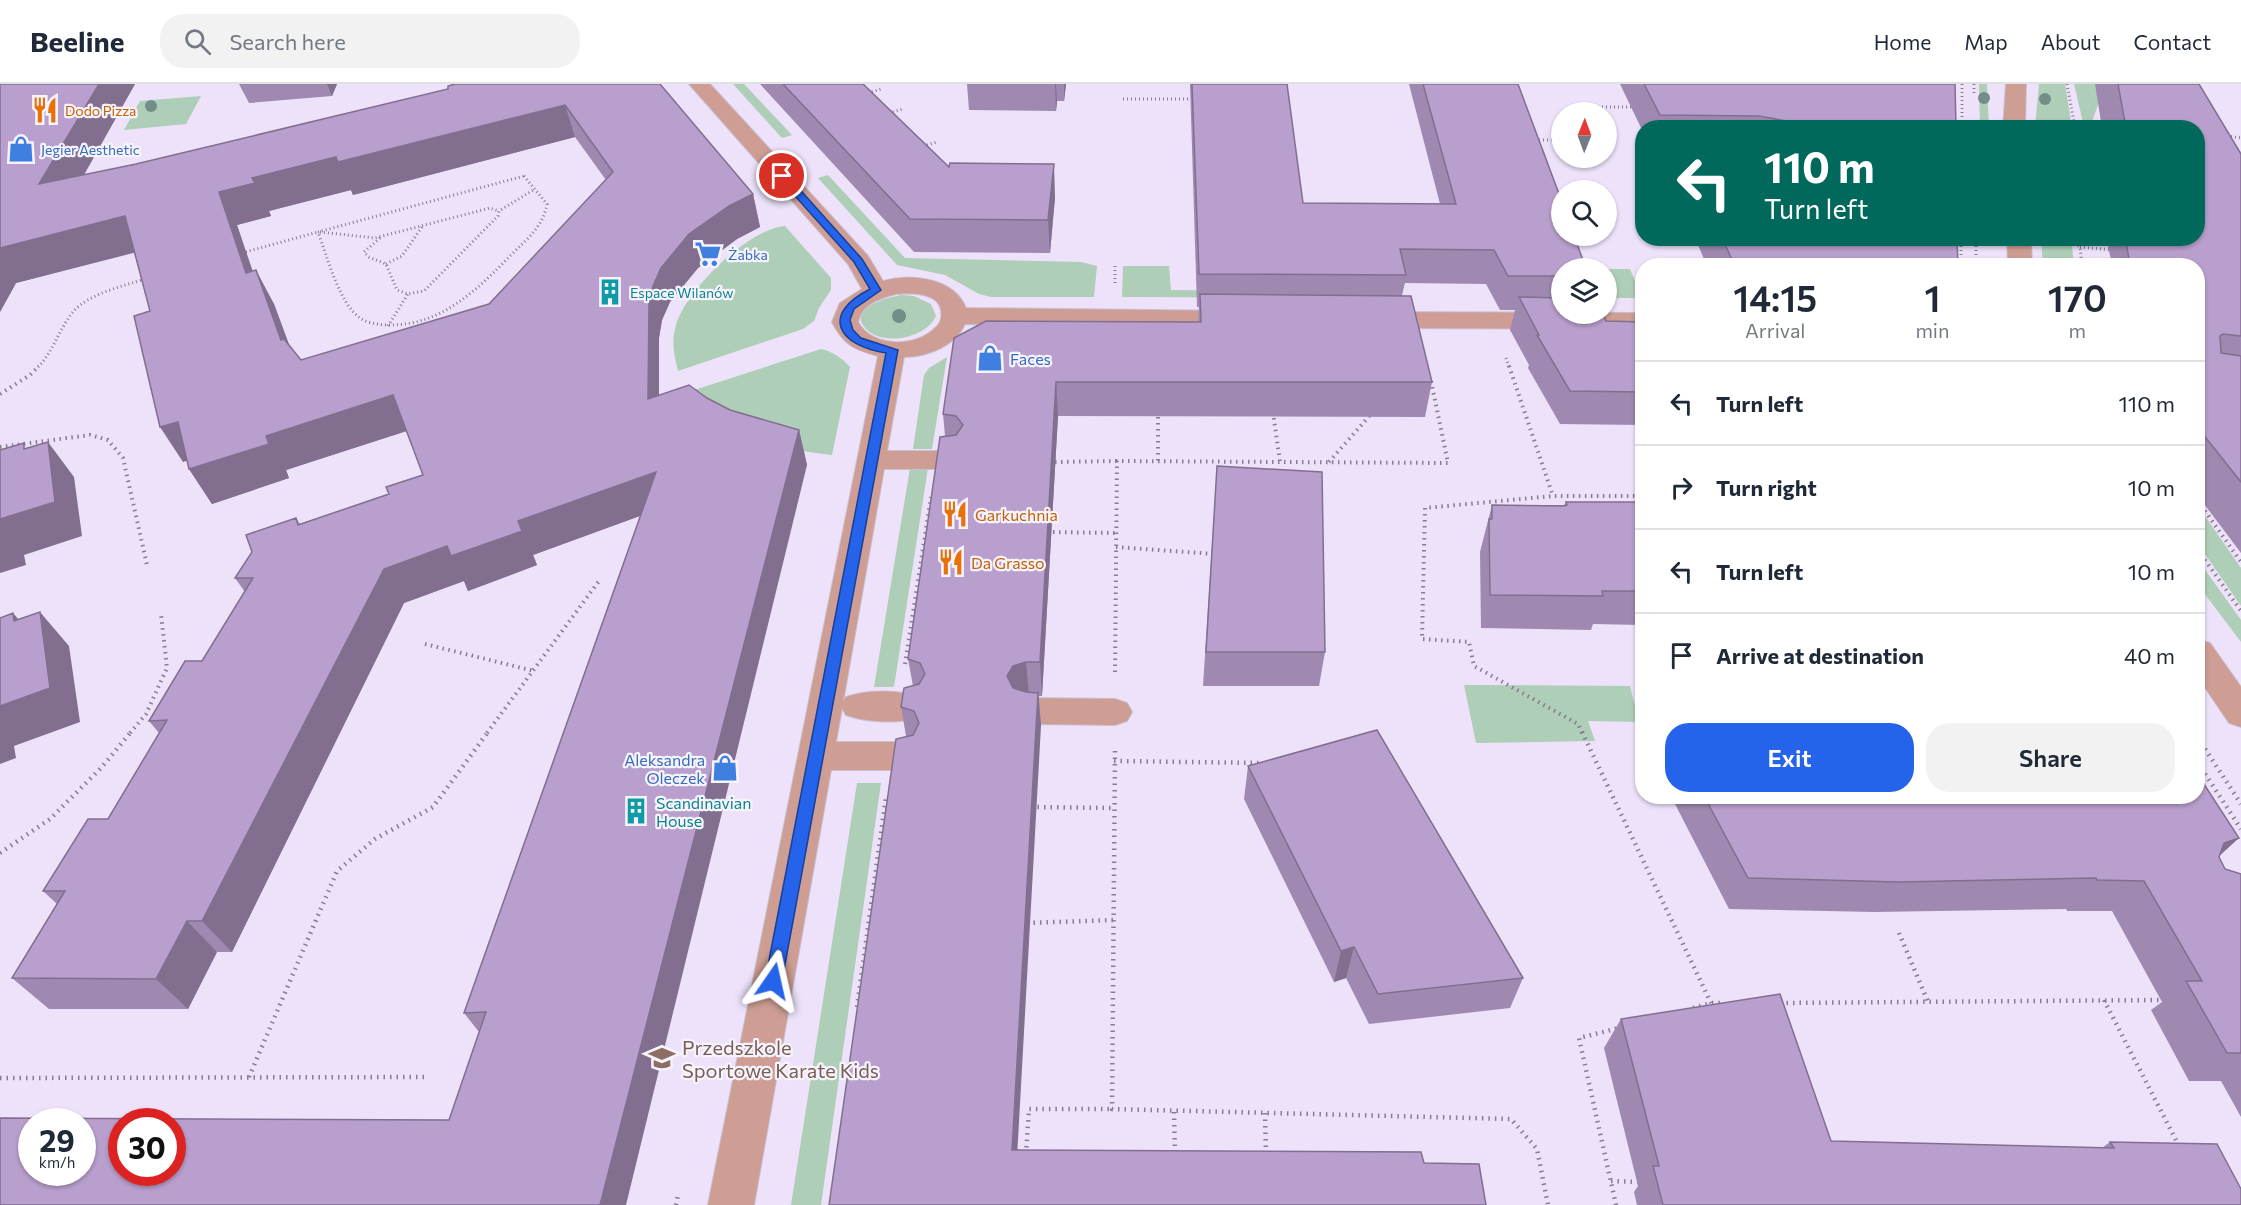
<!DOCTYPE html>
<html lang="en">
<head>
<meta charset="utf-8">
<style>
  body { margin:0; font-family:Commissioner,sans-serif; background:#f2f2f3; color:#1f2937; height:100vh; display:flex; flex-direction:column; font-size:22px; white-space:nowrap }
  * { box-sizing:border-box; margin:0 }
  p { font-size:20px; color:#747a83 }
  .icon { flex:none; width:33px; height:33px; fill:none; stroke:currentColor; stroke-width:2; stroke-linecap:round; stroke-linejoin:round }
  .map { position:relative; flex:1; overflow:hidden }
  .side { position:absolute; left:1635px; top:174px; width:570px; height:546px; display:flex; flex-direction:column; background:#fff; border-radius:24px; box-shadow:0 2px 4px #0004 }
  .side>* { flex:none }
  .top-card { position:absolute; left:1635px; top:36px; width:570px; height:126px; border-radius:24px; box-shadow:0 2px 4px #0004; background:#00695c; color:#fff; overflow:hidden }
  .needle { width:39px; rotate:1deg }
  .buttons { position:absolute; left:1551px; top:18px; display:grid; gap:12px }
  .buttons a { display:grid; place-items:center; width:66px; height:66px; border-radius:50%; background:#fff; box-shadow:0 2px 4px #0004; font-size:30px }
  .speed { position:absolute; left:18px; top:1024px; display:flex; gap:12px; font-size:30px; font-weight:700; text-align:center }
  .speed>* { display:grid; place-content:center; width:78px; height:78px; border-radius:50%; background:#fff; box-shadow:0 2px 4px #0004; line-height:1 }
  .speed small { font-size:15px; font-weight:400 }
  .speed .limit { border:9px solid #d22; background:#fff; color:#111 }
  .pin { position:absolute; display:grid; place-items:center; width:51px; height:51px; color:#fff; margin:-26px; border:3px solid #fff; border-radius:50%; box-shadow:0 2px 6px #0007 }
  .me { position:absolute; width:66px; margin:-33px; rotate:11deg; stroke-linejoin:round; filter:drop-shadow(0 0 4px #0008) }
  .turn { display:flex; align-items:center; gap:21px; height:126px; padding:0 30px; font-size:27px }
  .turn .icon { width:78px; height:78px; stroke-width:2.5 }
  .turn b { display:block; font-size:42px; line-height:51px }
  .eta { display:flex; justify-content:space-evenly; align-items:center; height:102px; text-align:center }
  .eta b { font-size:36px; font-weight:600; line-height:42px }
  .button { display:flex; gap:12px; margin-top:auto; padding:12px 30px }
  .button a { flex:1; height:69px; border-radius:24px; background:#2563eb; color:#fff; font-size:24px; font-weight:600; line-height:69px; text-align:center }
  .button a+a { background:#f2f2f3; color:#1f2937 }
  ul { padding:0; list-style:none }
  li { display:flex; align-items:center; gap:18px; height:84px; padding:0 30px; border-top:2px solid #e0e1e3 }
  li div { flex:1 }
  li b { display:block; font-size:22px }
  li em { font-style:normal }
  header { display:flex; align-items:center; gap:36px; box-sizing:border-box; height:84px; padding:0 30px; background:#fff; border-bottom:2px solid #e0e1e3 }
  header strong { font-size:28px }
  nav { display:flex; gap:33px; margin-inline-start:auto; font-size:21px }
  .search { width:420px; height:54px; background:#f2f2f3; display:flex; align-items:center; gap:15px; box-sizing:border-box; padding:0 21px; border-radius:24px; color:#747a83; font-size:22px }
  .map>svg:first-child { display:block }
</style>
</head>
<body>
<header>
<strong>Beeline</strong>
<div class="search"><svg class="icon" aria-label="search" viewBox="0 0 24 24"><circle cx="10" cy="10" r="6"/><path d="M15 15l6 6"/></svg>Search here</div>
<nav><a>Home</a><a>Map</a><a>About</a><a>Contact</a></nav>
</header>
<div class="map">
<svg width="2241" height="1121" viewBox="0 0 2241 1121">
  <rect width="100%" height="100%" fill="#ede2fa"/>
  <path fill="#aeceb7" d="M733,0H744L792,51L782,54Z
    M1979,0H1987L1989,43H1980Z
    M2039,0H2065L2072,43H2035Z
    M2074,0H2096L2099,18L2090,43H2084Z
    M201,12L186,40L124,46L140,17Z
    M828,91L905,174L1081,178L1097,182L1094,213H991L979,210L945,191L897,181L818,94Z
    M785,142L831,194V206L819,224L814,237L803,245L678,287C674,271 671,257 676,241C686,206 748,145 785,142Z
    M2041,155H2062L2072,162L2074,181H2043Z
    M1123,182H1169L1171,206L1392,208L1395,214L1122,213Z
    M1607,185H1630L1642,214H1607Z
    M902,211L914,212L931,220L936,232C926,254 884,263 866,245C846,224 888,213 902,211Z
    M821,265C832,267 843,275 850,283L832,371L793,366L688,308Z
    M947,273L932,365H913L924,291L929,284Z
    M910,384H928L894,603H874Z
    M2198,422L2241,484V522L2198,460Z
    M2198,476L2241,536V558L2198,501Z
    M1464,601L1630,602L1639,638L1588,637L1595,657L1476,659Z
    M857,699H881L821,1121H791Z"/>
  <g fill="none" stroke-linecap="round" stroke-linejoin="round">
    <g stroke="#c9c0d5" stroke-width="2">
      <path id="minor" d="M689,0H710L868,172L883,197C911,189 954,194 966,224L1242,227L1251,229L1255,235L1251,241L1242,243L965,240C955,262 927,273 904,273L887,367H949L959,369L964,376L959,383L949,385H884L843,618L846,613C868,605 902,606 924,614L929,623L924,632C902,640 868,639 846,631L842,624L836,658H905L918,662L923,672L918,682L905,686H831L754,1121H708L878,272C853,265 844,261 832,238L840,219L862,205L848,180ZM896,210C910,209 938,208 941,226C942,233 941,239 936,243C917,264 872,264 858,238C863,219 879,215 896,210Z
        M2006,0H2026L2025,44H2003Z
        M2007,154H2031L2032,182H2008Z
        M1371,228L1642,229V245L1371,244L1362,242L1358,236L1362,230Z
        M2198,556L2210,559L2241,603V643L2229,639L2198,593Z
        M1029,614L1115,615L1127,619L1132,628L1127,637L1115,641L1029,640L1017,636L1012,627L1017,618Z"/>
    </g>
    <path stroke="#857e8e" stroke-width="3" stroke-dasharray="1 3" stroke-linecap="butt" d="M1962,0V44
      M1974,0V11
      M2067,0L2075,44
      M868,9L881,5
      M1123,15H1194
      M1578,23H1634
      M889,29L903,25
      M2227,52L2241,54
      M1535,56H1562
      M923,62L937,58
      M524,92L547,120C543,143 527,155 511,171C478,205 442,241 391,241C381,241 369,240 360,234C339,219 327,172 318,148Z
      M320,148L375,154L490,124L499,127
      M380,154L364,168L369,173L386,180L397,206L408,210L424,207L498,132L499,127L535,105
      M1961,154V182
      M1976,154V182
      M2069,154L2080,163L2082,182
      M2080,163L2112,166
      M242,169L318,148
      M386,180L402,172L422,143
      M1115,182V199
      M388,242L408,210
      M1506,274L1509,283
      M38,283C53,268 59,245 73,228C88,210 123,202 145,195"/>
    <path stroke="#857e8e" stroke-width="4" stroke-dasharray="1.5 4.5" stroke-linecap="butt" d="M1509,282L1553,412
      M0,310L30,291L39,282
      M1158,327V377
      M1273,328L1280,378
      M0,363L90,351L108,356L123,374L147,481
      M1055,378L1117,377
      M1329,378L1371,330
      M2198,417L2241,478
      M1047,448L1116,449
      M1116,463L1214,470
      M2198,466L2241,527
      M425,560L534,587
      M905,580L931,413
      M1115,588L1117,377L1448,379L1431,297
      M130,649L146,630L167,584L161,530
      M487,649L599,497
      M1582,649L1578,640L1474,582L1469,558L1422,555L1425,424L1553,412H1642"/>
    <path stroke="#857e8e" stroke-width="4.5" stroke-dasharray="1.5 5" stroke-linecap="butt" d="M1582,648L1711,919
      M2198,654L2241,720
      M1115,667L1112,1025L1511,1035L1537,1065L1548,1121
      M1114,677L1261,679
      M2198,679L2241,745
      M1031,723L1114,724
      M0,769L50,735L101,684L131,648
      M1027,839L1114,836
      M1899,849L1928,918
      M2104,916L2179,1062
      M1780,919L2160,916
      M857,923L886,713
      M1693,924L1711,919H1724
      M249,993L337,787L375,755L433,723L488,648
      M0,994L425,993
      M1174,1028L1175,1072
      M1265,1029L1266,1070
      M1026,1070L1029,1025H1112
      M1611,1097L1640,1098
      M676,1121L678,1111
      M1616,1121L1579,954L1619,944"/>
    <use href="#minor" fill="#ce9e94" fill-rule="evenodd"/>
  </g>
  <g fill="#728e87">
    <circle cx="1984" cy="14" r="6"/>
    <circle cx="2045" cy="15" r="6"/>
    <circle cx="151" cy="22" r="6"/>
    <circle cx="899" cy="232" r="7"/>
  </g>
  <path fill="#9f89b0" fill-rule="evenodd" d="M0,0H135L84,91L660,0L753,110L760,143L737,155L698,184L670,218L662,236L659,254V311L707,314L730,326L799,346L807,381L449,1036L479,948L464,929L640,432L533,471L537,481L468,507L464,497L404,519L232,868H217L188,925H49L12,894L57,820L43,807L108,735L159,649L149,637L202,577L245,508L235,494L296,434L300,440L389,410L423,391L406,347L286,386L289,394L212,420L189,385L187,376L183,378L150,227L134,168L16,199L0,228ZM575,53L606,96L489,220L301,276L289,261L274,220L252,187L237,141L271,132L269,127L351,106L353,111Z
    M239,0H337L332,12L249,19Z
    M760,0H863L949,83L1055,113L1050,169L914,168Z
    M967,0H1066L1064,17H1057L1056,27L969,26Z
    M1190,0H1287L1303,119L1440,120L1409,0H1518L1562,184V230L1606,237L1642,238V341L1560,340L1528,284L1529,281L1510,246L1515,226H1500L1486,200L1405,199L1402,211L1432,298L1425,333L1058,332L1042,612H1039L1041,642L829,1121L906,652L901,623L913,602L908,575L945,352L943,330L1198,238L1199,223H1197Z
    M1620,0H1955L1956,44H1642V46Z
    M2095,0H2199L2241,70V469L2198,412V182H2111L2112,180L2106,154H2198V44H2102Z
    M1695,154H1957L1958,182H1707Z
    M1217,382L1325,568L1319,602H1203Z
    M1566,418H1642V541L1593,540L1591,546L1481,544L1480,468L1492,421H1564Z
    M1248,682L1523,894L1510,924L1369,940L1346,894L1334,898L1244,715Z
    M1675,712H2198L2219,773L2225,785L2241,790V1033L2221,997H2189L2151,926L2162,918L2112,827H2067L2066,825L1874,828L1729,825L1675,720L1677,716Z
    M1621,935L1831,1057L2102,1064L2110,1058L2241,1121H1637L1634,1108L1638,1102L1604,964Z"/>
  <path fill="#826f90" d="M99,0H135L60,133L39,100Z
    M327,0H337L332,12Z
    M1055,0H1056L1057,17L1056,27Z
    M1064,0H1066L1064,17Z
    M565,21L575,53L353,111L351,106L269,127L271,132L237,141L265,223L246,189L219,108L252,94L336,73Z
    M1054,80L1055,113L1050,169L1048,136Z
    M753,110L760,143L737,155L698,184L670,218L662,236L659,254V349L648,315L649,220L653,202L661,184L689,150L729,122Z
    M125,132L145,166L16,199L0,228V164Z
    M256,186L274,220L300,290L281,256Z
    M1056,298L1058,332L1042,612L1040,578Z
    M393,311L410,346L286,386L289,394L212,420L189,385L266,352Z
    M178,338L200,372L183,378L160,343Z
    M799,346L807,381L626,1121H600Z
    M48,358L74,393L82,452L24,471L26,481L0,489V435Z
    M656,388L667,422L533,471L537,481L468,507L464,497L404,519L232,868L202,837L384,485Z
    M40,528L69,562L80,638L14,662L16,674L0,680V622Z
    M13,529L43,564L14,537Z
    M1026,578L1029,612L1016,616L1007,592L1013,582Z
    M1038,609L1041,642L1016,1092L1012,1066Z
    M2239,754L2205,785L2224,759Z
    M187,837L217,868L188,925L156,895Z
    M1354,863L1346,894L1334,898L1341,867Z"/>
  <path fill="#b99fcd" stroke="#826f90" stroke-width="1.5" fill-rule="evenodd" d="M0,0H99L39,100L136,80L448,5V2L455,0H660L753,110L729,122L689,150L661,184L653,202L649,220L648,315L689,301L707,314L730,326L799,346L600,1121H0V1034L449,1036L486,928L464,929L656,388L518,437L522,447L451,472L447,462L384,485L202,837H187L156,895L12,894L65,807H43L88,735H108L167,636L149,637L185,577H202L253,494H235L252,468L246,451L296,434L298,441L389,410L386,403L423,391L393,311L266,352L269,360L189,385L178,338L160,343L134,232L150,227L125,132L0,164ZM565,21L613,88L489,220L301,276L284,255L281,256L256,186L246,189L219,108L255,99L252,94L336,73L338,78ZM32,1038H82V1089H32ZM122,1038H172V1089H122Z
    M783,0H863L949,83L950,79L1054,80L1048,136L910,135Z
    M1192,0H1287L1303,119L1456,120L1423,0H1518L1562,118V152H1574L1586,184H1562V192H1508L1494,166L1400,165L1406,191L1199,190Z
    M1644,0H1955L1956,44H1826L1759,32L1660,31Z
    M2118,0H2199L2241,70V252L2223,250L2220,252L2221,269L2241,272V398L2198,344V182H2130L2126,157L2135,158L2134,154H2198V44H2126Z
    M1722,154H1957L1958,182H1735Z
    M1200,210L1411,212L1432,298H1056L1040,578H1026L1013,582L1007,592L1013,604L1026,608L1038,609L1012,1066L1421,1068L1424,1079L1479,1080L1486,1121H829L896,655L913,651L919,639L914,627L901,623L904,604L919,600L925,590L920,579L908,575L940,353L956,351L963,341L956,332L943,330L954,254L986,237L1201,238Z
    M1519,213L1562,214V230H1603L1606,237L1642,238V308L1570,307L1537,251H1539Z
    M48,358L55,418L0,435V366L24,359V365Z
    M1217,382L1322,388L1325,568H1206Z
    M1566,418H1642V507H1602L1603,512L1490,511L1489,435H1492V421L1563,422L1567,421Z
    M40,528L50,604L0,622V534L13,529L14,537Z
    M1377,646L1523,894L1378,910L1354,863L1341,867L1248,682Z
    M2198,691L2239,754L2224,759L2219,773L2225,785L2241,790V969H2227L2186,897H2202L2144,797L2097,796L2096,794L1898,798L1748,794L1704,712H2198Z
    M1780,910L1831,1057L2114,1064L2110,1058L2217,1060L2241,1105V1121H1663L1653,1082H1659L1621,935Z"/>
  <path fill="#2563eb" stroke="#184099" stroke-width="1.5" d="M779,90H786L862,175L881,206L854,225L850,236L853,246L861,254L898,266L782,897L779,902L773,904L767,902L765,897L886,269C839,262 819,231 870,205L854,178L779,94Z"/>
  <defs>
    <g id="restaurant-bare" transform="scale(2.07)"><path d="M-5-6h1v4h1v-4h1v4h1v-4h1v5L-1.5 .5V6h-2V.5L-5-1ZM5-6V6H3V1.5H1.5Q1.5-4 5-6Z" fill="#e8710a" stroke="#f7f3fc" stroke-width="2.5" paint-order="stroke"/></g>
    <g id="shop-bare" transform="scale(2.07)"><path d="M-5-2.5h2.3a2.7 3.5 0 0 1 5.4 0H5L5.5 6h-11ZM-1.5-2.5h3a1.5 2.3 0 0 0-3 0Z" fill="#3f7fe0" stroke="#f7f3fc" stroke-width="2.5" paint-order="stroke"/></g>
    <g id="supermarket-bare" transform="scale(2.07)"><path d="M-6-5.5h2.5l.6 2H6L4.5 2H-2.5L-4.4-4H-6ZM-1.5 3.2a1.3 1.3 0 1 0 .1 0ZM3 3.2a1.3 1.3 0 1 0 .1 0Z" fill="#3f7fe0" stroke="#f7f3fc" stroke-width="2.5" paint-order="stroke"/></g>
    <g id="building-bare" transform="scale(2.07)"><path d="M-4-6H4V6H1V3H-1V6H-4ZM-2.5-4.3h1.7v1.8h-1.7ZM.8-4.3h1.7v1.8H.8ZM-2.5-1h1.7V.8h-1.7ZM.8-1h1.7V.8H.8Z" fill="#0f9aa8" stroke="#f7f3fc" stroke-width="2.5" paint-order="stroke"/></g>
    <g id="school-bare" transform="scale(2.07)"><path d="M0-5L7-2L0 1L-7-2ZM-4 1L0 2.5L4 1V4Q0 6-4 4Z" fill="#8d6e63" stroke="#f7f3fc" stroke-width="2.5" paint-order="stroke"/></g>
  </defs>
  <g fill-rule="evenodd">
    <use href="#restaurant-bare" x="45" y="26"/>
    <use href="#shop-bare" x="21" y="65"/>
    <use href="#supermarket-bare" x="708" y="170"/>
    <use href="#building-bare" x="610" y="208"/>
    <use href="#shop-bare" x="990" y="274"/>
    <use href="#restaurant-bare" x="955" y="430"/>
    <use href="#restaurant-bare" x="951" y="478"/>
    <use href="#shop-bare" x="725" y="684"/>
    <use href="#building-bare" x="636" y="727"/>
    <use href="#school-bare" x="662" y="974"/>
  </g>
  <g text-anchor="middle" dominant-baseline="central" stroke-width="4.5" stroke-linejoin="round" paint-order="stroke">
    <g font-size="14" fill="#c56008" stroke="#f7f3fc" text-anchor="start">
      <text x="65" y="26">Dodo Pizza</text>
    </g>
    <g font-size="14" fill="#366cbe" stroke="#f7f3fc" text-anchor="start">
      <text x="41" y="65">Jegier Aesthetic</text>
      <text x="728" y="170">Żabka</text>
    </g>
    <g font-size="14" fill="#0d838f" stroke="#f7f3fc" text-anchor="start">
      <text x="630" y="208">Espace Wilanów</text>
    </g>
    <g font-size="16" fill="#366cbe" stroke="#f7f3fc" text-anchor="start">
      <text x="1010" y="274">Faces</text>
      <text x="705" y="675" text-anchor="end">Aleksandra<tspan x="705" dy="18">Oleczek</tspan></text>
    </g>
    <g font-size="16" fill="#c56008" stroke="#f7f3fc" text-anchor="start">
      <text x="975" y="430">Garkuchnia</text>
      <text x="971" y="478">Da Grasso</text>
    </g>
    <g font-size="16" fill="#0d838f" stroke="#f7f3fc" text-anchor="start">
      <text x="656" y="718">Scandinavian<tspan x="656" dy="18">House</tspan></text>
    </g>
    <g font-size="20" fill="#785e54" stroke="#f7f3fc" text-anchor="start">
      <text x="682" y="963">Przedszkole<tspan x="682" dy="23">Sportowe Karate Kids</tspan></text>
    </g>
  </g>
</svg>
<div class="buttons">
<a><svg class="needle" viewBox="-14 -14 28 28"><path d="M0-13l5 13h-10z" fill="#e53935"/><path d="M0 13l5-13h-10z" fill="#747a83"/></svg></a>
<a><svg class="icon" aria-label="search" viewBox="0 0 24 24"><circle cx="10" cy="10" r="6"/><path d="M15 15l6 6"/></svg></a>
<a><svg class="icon" aria-label="layers" viewBox="0 0 24 24"><path d="M12 4l9 5-9 5-9-5zM3 14l9 5 9-5"/></svg></a>
</div>
<div class="speed"><div>29<small>km/h</small></div><div class="limit">30</div></div>
<div class="pin" style="left:782px;top:92px;background:#d93025"><svg class="icon" aria-label="arrive" viewBox="0 0 24 24"><path d="M6 21V4h12l-3 4 3 4H6"/></svg></div>
<svg class="me" style="left:773px;top:897px" viewBox="-20 -20 40 40"><path d="M0-17L14 15 0 8-14 15z" fill="#2563eb" stroke="#fff" stroke-width="4"/></svg>
<div class="top-card">
<div class="turn"><svg class="icon" aria-label="left" viewBox="0 0 24 24"><path d="M17 20v-9H6M10 6l-5 5 5 5"/></svg><div><b>110 m</b>Turn left</div></div>
</div>
<section class="side">
<div class="eta">
<div><b>14:15</b><p>Arrival</p></div>
<div><b>1</b><p>min</p></div>
<div><b>170</b><p>m</p></div>
</div>
<ul>
<li><svg class="icon" aria-label="left" viewBox="0 0 24 24"><path d="M17 20v-9H6M10 6l-5 5 5 5"/></svg><div><b>Turn left</b></div><em>110 m</em></li>
<li><svg class="icon" aria-label="right" viewBox="0 0 24 24"><path d="M7 20v-9h11M14 6l5 5-5 5"/></svg><div><b>Turn right</b></div><em>10 m</em></li>
<li><svg class="icon" aria-label="left" viewBox="0 0 24 24"><path d="M17 20v-9H6M10 6l-5 5 5 5"/></svg><div><b>Turn left</b></div><em>10 m</em></li>
<li><svg class="icon" aria-label="arrive" viewBox="0 0 24 24"><path d="M6 21V4h12l-3 4 3 4H6"/></svg><div><b>Arrive at destination</b></div><em>40 m</em></li>
</ul>
<div class="button"><a>Exit</a><a>Share</a></div>
</section>
</div>
</body>
</html>
